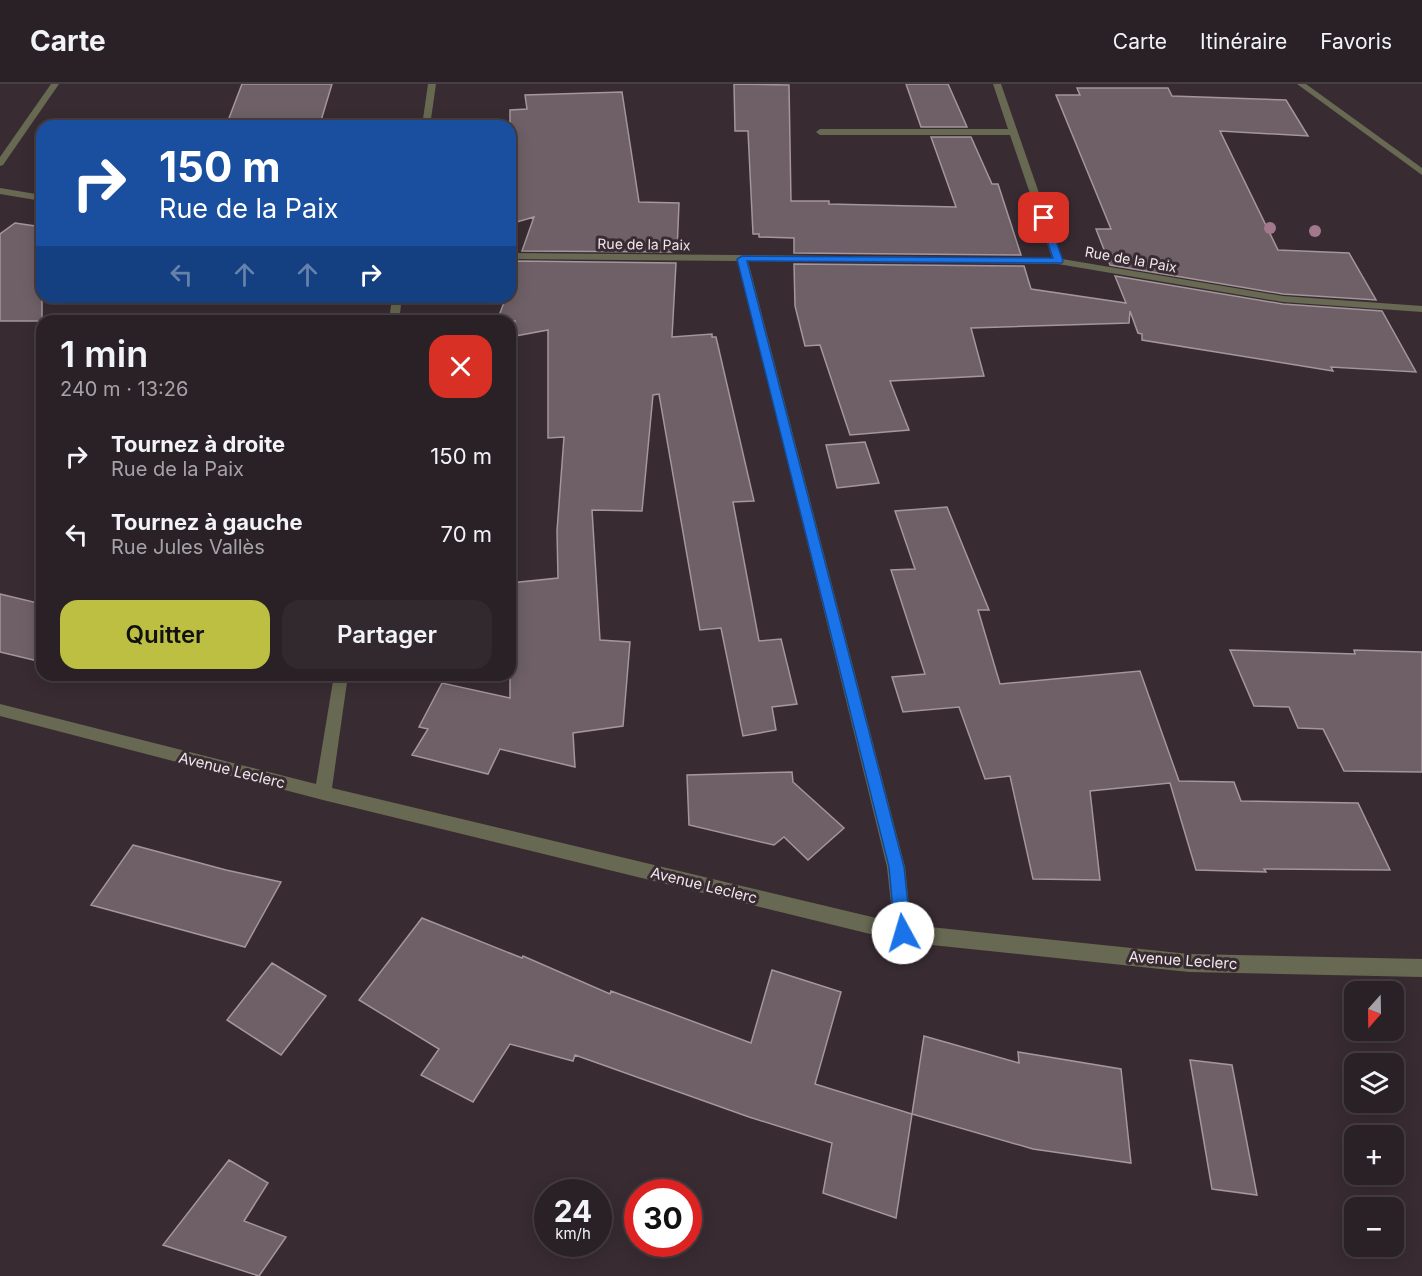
<!DOCTYPE html>
<html lang="fr">
<head>
<meta charset="utf-8">
<style>
  body { margin:0; font-family:Inter,sans-serif; background:#32292e; color:#f1f3f6; height:100vh; display:flex; flex-direction:column; font-size:22px; white-space:nowrap }
  * { box-sizing:border-box; margin:0 }
  p { font-size:20px; color:#a5a3a7 }
  .icon { flex:none; width:33px; height:33px; fill:none; stroke:currentColor; stroke-width:2; stroke-linecap:round; stroke-linejoin:round }
  .map { position:relative; flex:1; overflow:hidden }
  .sheet { position:absolute; left:36px; top:231px; width:480px; height:366px; display:flex; flex-direction:column; background:#2a2126; border-radius:18px; box-shadow:0 3px 15px #0003,0 0 0 2px #463e43 }
  .sheet>* { flex:none }
  .hud { position:absolute; left:36px; top:36px; width:480px; height:183px; border-radius:18px; box-shadow:0 3px 15px #0003,0 0 0 2px #463e43; background:#1a4fa0; color:#fff; overflow:hidden }
  .needle { width:39px; rotate:200deg }
  .tools { position:absolute; left:1344px; top:897px; display:grid; gap:12px }
  .tools a { display:grid; place-items:center; width:60px; height:60px; border-radius:12px; background:#2a2126; box-shadow:0 3px 15px #0003,0 0 0 2px #463e43; font-size:30px }
  .speed { position:absolute; left:534px; top:1095px; display:flex; gap:12px; font-size:30px; font-weight:700; text-align:center }
  .speed>* { display:grid; place-content:center; width:78px; height:78px; border-radius:50%; background:#2a2126; box-shadow:0 3px 15px #0003,0 0 0 2px #463e43; line-height:1 }
  .speed small { font-size:15px; font-weight:400 }
  .speed .limit { border:9px solid #d22; background:#fff; color:#111 }
  .pin { position:absolute; display:grid; place-items:center; width:51px; height:51px; color:#fff; margin:-26px; border-radius:12px; box-shadow:0 3px 9px #0006 }
  .me { position:absolute; width:66px; margin:-33px; rotate:354deg; stroke-linejoin:round; filter:drop-shadow(0 0 4px #0008) }
  .turn { display:flex; align-items:center; gap:21px; height:126px; padding:0 24px; font-size:27px }
  .turn .icon { width:78px; height:78px; stroke-width:2.5 }
  .turn b { display:block; font-size:42px; line-height:51px }
  .lanes { display:flex; align-items:center; height:57px; padding:0 24px; background:#0003; justify-content:center; gap:30px; direction:ltr }
  .lanes .off { opacity:.35 }
  .round { display:grid; place-items:center; flex:none; width:63px; height:63px; border-radius:18px; background:#32292e }
  .head { display:flex; align-items:center; justify-content:space-between; height:102px; padding:0 24px }
  h1 { font-size:36px; font-weight:600; line-height:45px }
  .button { display:flex; gap:12px; margin-top:auto; padding:12px 24px }
  .button a { flex:1; height:69px; border-radius:18px; background:#bdbf43; color:#111; font-size:24px; font-weight:600; line-height:69px; text-align:center }
  .button a+a { background:#32292e; color:#f1f3f6 }
  ul { padding:0; list-style:none }
  li { display:flex; align-items:center; gap:18px; height:78px; padding:0 24px }
  li div { flex:1 }
  li b { display:block; font-size:22px }
  li em { font-style:normal }
  header { display:flex; align-items:center; gap:36px; box-sizing:border-box; height:84px; padding:0 30px; background:#2a2126; border-bottom:2px solid #463e43 }
  header strong { font-size:28px }
  nav { display:flex; gap:33px; margin-inline-start:auto; font-size:21px }
  .map>svg:first-child { display:block }
</style>
</head>
<body>
<header>
<strong>Carte</strong>
<nav><a>Carte</a><a>Itinéraire</a><a>Favoris</a></nav>
</header>
<div class="map">
<svg width="1422" height="1192" viewBox="0 0 1422 1192">
  <rect width="100%" height="100%" fill="#382c32"/>
  <path fill="#6e6066" stroke="#a5959c" stroke-width="1.5" d="M242,0H332L320,40L226,42Z
    M734,0L789,1L791,117H829V120L956,123L931,53H971L992,100H998L1021,171L794,169V154L759,153V150H753L748,47H735Z
    M906,0H948L967,43H921Z
    M1077,4H1168L1172,12L1286,16L1308,52L1220,47L1278,166L1349,169L1376,216L1283,210L1110,181L1096,145H1111L1056,11H1080Z
    M622,8L639,118L679,119L677,168L522,167L534,133L510,140V26L527,25L525,11Z
    M15,139L42,143V237H0V150Z
    M518,177L676,179L672,253L712,250V253H716L754,417L733,418L759,557L781,555L797,620L772,623L776,646L743,652L721,544L700,546L659,310L653,311L642,427L592,426L600,556L630,558L623,642L573,649L575,683L500,665L488,690L412,671L428,645L419,643L442,599L510,614V499L558,494L557,447L564,353L548,354V246L510,253L515,237H497L506,213H510V201Z
    M794,180L1024,182L1031,205L1126,219L1115,192L1283,220L1382,227L1416,288L1331,283L1333,287L1142,256V250L1138,249L1130,227L1129,239L971,244L984,292L890,297L909,346L850,351L820,261L805,262L795,222Z
    M865,358L879,399L837,404L826,361Z
    M947,423L989,526H978L1000,600L1140,587L1179,697L1234,698L1241,717L1358,719L1390,786L1264,785L1266,788L1196,786L1170,699L1090,707L1100,796L1033,795L1010,692L985,695L959,623L903,628L892,593L925,590L891,486L915,485L895,427Z
    M0,510L42,520V578L0,568Z
    M1230,566L1355,570L1354,566L1422,568V688L1344,687L1323,645L1298,644L1289,623L1254,622Z
    M792,688L793,698L844,744L808,776L784,753L774,761L689,741L687,691Z
    M133,761L226,786L281,798L245,863L91,821Z
    M422,834L522,874L523,872L610,910L611,907L751,959L772,886L841,908L815,1000L912,1030L896,1134L823,1109L832,1059L749,1033L575,971L573,977L510,960L473,1018L421,991L439,965L359,916Z
    M272,879L326,912L281,971L227,936Z
    M924,952L1019,979L1018,968L1121,985L1131,1079L1033,1065L912,1030Z
    M1190,976L1232,981L1257,1111L1212,1105Z
    M229,1076L268,1099L244,1137L286,1153L259,1192L163,1161Z"/>
  <g fill="none" stroke-linecap="round" stroke-linejoin="round">
    <path fill="#686952" fill-rule="evenodd" d="M51,0H59L3,81L0,82V73Z
      M428,0H436L430,42H422Z
      M993,0H1001L1062,175L1283,212L1422,222V228L1283,218L1058,180L748,177L905,783L911,841L1189,870L1422,875V893L1189,888L903,858L323,716L0,632V620L316,700L334,591H348L332,704L893,838L887,783L738,177L510,175V169L1052,174L1010,51H820L816,48L820,45H1008Z
      M1297,0H1306L1422,84V91Z
      M0,104L42,111V117L0,110Z
      M392,213H402L399,237H389Z"/>
  </g>
  <g fill="#a2788c">
    <circle cx="1270" cy="144" r="6"/>
    <circle cx="1315" cy="147" r="6"/>
  </g>
  <path fill="#1a73e8" stroke="#114b97" stroke-width="1.5" d="M1044,131L1048,134L1063,177L1062,179L747,177L904,783L911,849L909,854L903,856L897,854L895,849L889,783L737,175L742,172L1053,174L1039,134Z"/>
  <g text-anchor="middle" dominant-baseline="central" stroke-width="6" stroke-linejoin="round" paint-order="stroke">
    <g font-size="14" fill="#f0e7eb" stroke="#382c32">
      <text transform="translate(644 160) rotate(1)">Rue de la Paix</text>
      <text transform="translate(1131 175) rotate(10)">Rue de la Paix</text>
    </g>
    <g font-size="15" fill="#f0e7eb" stroke="#382c32">
      <text transform="translate(232 686) rotate(14)">Avenue Leclerc</text>
      <text transform="translate(704 801) rotate(14)">Avenue Leclerc</text>
      <text transform="translate(1183 876) rotate(4)">Avenue Leclerc</text>
    </g>
  </g>
</svg>
<div class="tools">
<a><svg class="needle" viewBox="-14 -14 28 28"><path d="M0-13l5 13h-10z" fill="#e53935"/><path d="M0 13l5-13h-10z" fill="#a5a3a7"/></svg></a>
<a><svg class="icon" aria-label="layers" viewBox="0 0 24 24"><path d="M12 4l9 5-9 5-9-5zM3 14l9 5 9-5"/></svg></a>
<a>+</a>
<a>−</a>
</div>
<div class="speed"><div>24<small>km/h</small></div><div class="limit">30</div></div>
<div class="pin" style="left:1044px;top:134px;background:#d93025"><svg class="icon" aria-label="arrive" viewBox="0 0 24 24"><path d="M6 21V4h12l-3 4 3 4H6"/></svg></div>
<svg class="me" style="left:903px;top:849px" viewBox="-20 -20 40 40"><circle r="19" fill="#fff"/><path d="M0-13L10 11 0 6-10 11z" fill="#1a73e8"/></svg>
<div class="hud">
<div class="turn"><svg class="icon" aria-label="right" viewBox="0 0 24 24"><path d="M7 20v-9h11M14 6l5 5-5 5"/></svg><div><b>150 m</b>Rue de la Paix</div></div>
<div class="lanes"><svg class="icon off" aria-label="left" viewBox="0 0 24 24"><path d="M17 20v-9H6M10 6l-5 5 5 5"/></svg><svg class="icon off" aria-label="ahead" viewBox="0 0 24 24"><path d="M12 20V5M6 11l6-6 6 6"/></svg><svg class="icon off" aria-label="ahead" viewBox="0 0 24 24"><path d="M12 20V5M6 11l6-6 6 6"/></svg><svg class="icon" aria-label="right" viewBox="0 0 24 24"><path d="M7 20v-9h11M14 6l5 5-5 5"/></svg></div>
</div>
<section class="sheet">
<div class="head"><div><h1>1 min</h1><p>240 m · 13:26</p></div><a class="round" style="background:#d93025;color:#fff"><svg class="icon" aria-label="close" viewBox="0 0 24 24"><path d="M6 6l12 12M18 6L6 18"/></svg></a></div>
<ul>
<li><svg class="icon" aria-label="right" viewBox="0 0 24 24"><path d="M7 20v-9h11M14 6l5 5-5 5"/></svg><div><b>Tournez à droite</b><p>Rue de la Paix</p></div><em>150 m</em></li>
<li><svg class="icon" aria-label="left" viewBox="0 0 24 24"><path d="M17 20v-9H6M10 6l-5 5 5 5"/></svg><div><b>Tournez à gauche</b><p>Rue Jules Vallès</p></div><em>70 m</em></li>
</ul>
<div class="button"><a>Quitter</a><a>Partager</a></div>
</section>
</div>
</body>
</html>
